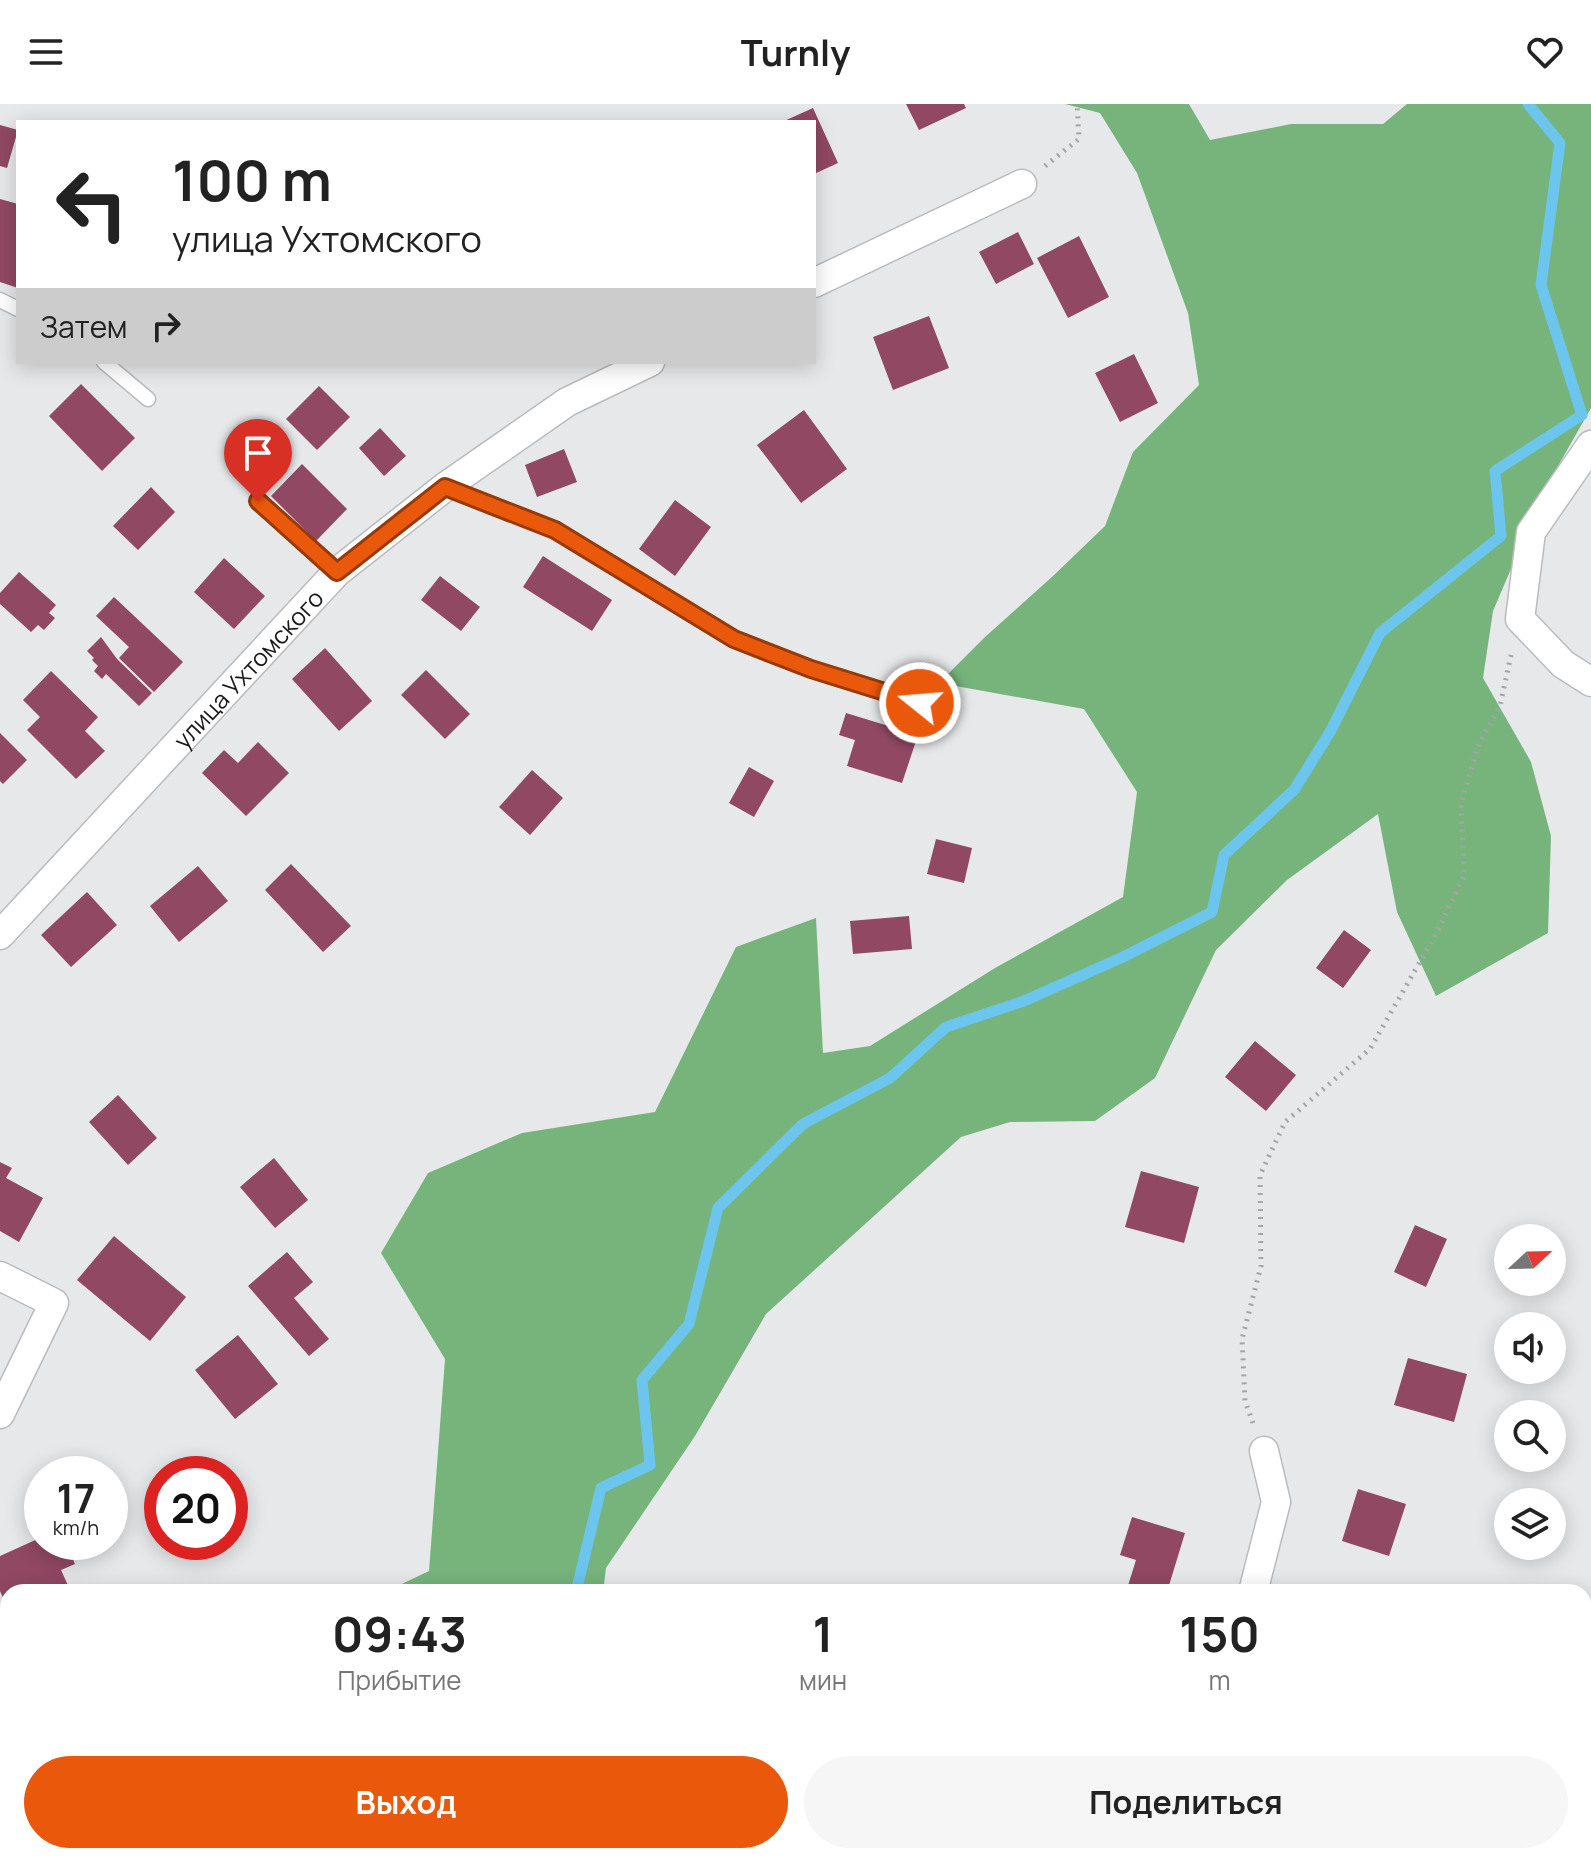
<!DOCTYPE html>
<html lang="ru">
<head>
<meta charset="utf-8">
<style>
  body { margin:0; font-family:Manrope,sans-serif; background:#f6f6f6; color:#222; height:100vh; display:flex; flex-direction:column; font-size:30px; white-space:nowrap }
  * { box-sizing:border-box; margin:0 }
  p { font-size:26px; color:#767676 }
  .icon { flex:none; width:44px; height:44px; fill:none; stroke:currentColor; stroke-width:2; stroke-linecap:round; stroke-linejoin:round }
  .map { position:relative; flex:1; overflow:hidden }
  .drawer { position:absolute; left:0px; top:1480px; width:1592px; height:280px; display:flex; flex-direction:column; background:#fff; border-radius:24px 24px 0 0; box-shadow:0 4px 20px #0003 }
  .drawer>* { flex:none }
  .banner { position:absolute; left:16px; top:16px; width:800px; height:244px; border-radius:0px; box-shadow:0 4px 20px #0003; background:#fff; color:#222; overflow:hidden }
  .needle { width:52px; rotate:68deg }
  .tools { position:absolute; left:1494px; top:1120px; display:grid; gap:16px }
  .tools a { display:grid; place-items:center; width:72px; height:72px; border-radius:50%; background:#fff; box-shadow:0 4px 20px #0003; font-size:40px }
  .speed { position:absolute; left:24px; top:1352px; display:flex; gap:16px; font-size:40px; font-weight:700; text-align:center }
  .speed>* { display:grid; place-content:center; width:104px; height:104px; border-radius:50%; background:#fff; box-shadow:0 4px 20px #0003; line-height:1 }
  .speed small { font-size:20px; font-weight:400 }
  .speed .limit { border:12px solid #d22; background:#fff; color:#111 }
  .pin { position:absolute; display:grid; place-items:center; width:68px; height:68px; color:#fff; margin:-82px -34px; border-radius:50% 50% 50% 0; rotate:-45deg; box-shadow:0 0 8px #0007 }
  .pin .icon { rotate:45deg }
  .me { position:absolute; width:88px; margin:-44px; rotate:287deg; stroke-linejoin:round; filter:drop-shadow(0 0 6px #0008) }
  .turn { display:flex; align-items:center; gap:28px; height:168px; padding:0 24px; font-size:36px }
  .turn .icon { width:104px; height:104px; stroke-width:2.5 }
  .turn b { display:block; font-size:56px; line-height:68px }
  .then { display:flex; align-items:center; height:76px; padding:0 24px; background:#0003; gap:16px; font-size:30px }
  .eta { display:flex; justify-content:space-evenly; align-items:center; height:136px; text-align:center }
  .eta b { font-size:48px; font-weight:700; line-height:56px }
  .cta { display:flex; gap:16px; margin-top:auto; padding:16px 24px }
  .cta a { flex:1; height:92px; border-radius:48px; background:#ea580c; color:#fff; font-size:32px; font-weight:700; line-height:92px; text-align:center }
  .cta a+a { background:#f6f6f6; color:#222 }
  header { display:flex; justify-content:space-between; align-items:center; height:104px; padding:0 24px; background:#fff; font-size:36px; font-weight:700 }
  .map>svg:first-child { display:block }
</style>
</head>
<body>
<header><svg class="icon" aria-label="menu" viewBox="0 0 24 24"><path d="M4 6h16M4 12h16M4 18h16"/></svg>Turnly<svg class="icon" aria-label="heart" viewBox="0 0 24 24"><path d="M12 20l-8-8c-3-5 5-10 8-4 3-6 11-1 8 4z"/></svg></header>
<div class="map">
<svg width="1591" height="1760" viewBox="0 0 1591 1760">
  <rect width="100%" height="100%" fill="#e7e8ea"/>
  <path fill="#76b47c" d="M1065,0H1189L1210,36L1291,20H1383L1407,0H1591V304L1546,383L1493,507L1483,574L1531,658L1551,732L1548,829L1436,892L1397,808L1378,710L1287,776L1216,846L1155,974L1095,1017L1010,1018L961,1033L766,1210L695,1332L606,1464L603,1488H385L429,1467L445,1255L381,1149L428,1069L522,1029L655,1008L736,843L816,814L823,949L870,942L995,864L1123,793L1137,688L1084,605L939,579L985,533L1053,472L1105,422L1133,348L1199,281L1188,209L1137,69L1100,9Z
    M1591,1546V1741L1584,1738V1552Z
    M0,1604L8,1607V1715H0Z
    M68,1752H394L392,1760H76Z"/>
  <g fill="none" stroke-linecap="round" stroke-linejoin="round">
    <path stroke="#6bc5ed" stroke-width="11" d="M576,1488L601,1384L650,1361L642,1276L689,1220L718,1104L803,1020L890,974L946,923L1024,897L1123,853L1212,808L1224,751L1294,686L1330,628L1380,529L1501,432L1495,367L1582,311L1541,181L1560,39L1528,0
      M1584,1600L1591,1594
      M235,1760L256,1752"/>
  </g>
  <path fill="#914863" d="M906,0H964L966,4L919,26Z
    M813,4L838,59L814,70V18H782Z
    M0,21L18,26L7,64L0,62Z
    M0,95L18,100V184L0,178Z
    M1018,128L1034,160L996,180L979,148Z
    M1079,132L1109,193L1068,214L1037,154Z
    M929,212L949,264L893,286L873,233Z
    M1134,250L1158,299L1120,318L1095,269Z
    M81,280L135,334L102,367L49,312Z
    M319,282L350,313L317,346L286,315Z
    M804,306L847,365L801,399L757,341Z
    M380,324L406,352L384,372L359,344Z
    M564,345L577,378L537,393L525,361Z
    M302,360L347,405L316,437L271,392Z
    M151,383L175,408L138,446L113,422Z
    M675,396L711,423L675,472L639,445Z
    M543,452L612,496L592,527L523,483Z
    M224,454L265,492L234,525L194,488Z
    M19,468L56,501L49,509L55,514L44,526L38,521L31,528L0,500V489Z
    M440,472L480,503L461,527L421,496Z
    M114,493L183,558L154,588L119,554L129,543L96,512Z
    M101,533L117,555L152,589L139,602L106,570L102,575L94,567L98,562L92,556L94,554L87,547Z
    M325,544L372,597L339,627L292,575Z
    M426,566L470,610L445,635L401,591Z
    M51,567L98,613L85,627L105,647L76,675L27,626L40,613L23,596Z
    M846,609L918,631L902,679L847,662L855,636L839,631Z
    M0,629L27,656L3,680L0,677Z
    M258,638L289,669L246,712L202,669L224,646L238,659Z
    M749,663L774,677L754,713L729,699Z
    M532,666L563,694L530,731L499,703Z
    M936,735L972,744L964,779L927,770Z
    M291,760L351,822L323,848L265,786Z
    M198,762L228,797L179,838L150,802Z
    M87,788L117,821L71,863L41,831Z
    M909,812L912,845L853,850L850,817Z
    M1344,826L1371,846L1343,884L1316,864Z
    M1255,937L1296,971L1266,1007L1225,973Z
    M118,991L157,1034L128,1061L89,1018Z
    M274,1054L308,1096L275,1124L240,1083Z
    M0,1058L12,1064L6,1074L43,1094L19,1138L0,1127Z
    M1141,1067L1199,1083L1184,1139L1125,1123Z
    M1415,1121L1447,1135L1426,1183L1394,1168Z
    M114,1132L186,1193L150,1237L77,1176Z
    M287,1148L313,1178L294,1194L329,1235L309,1252L248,1182Z
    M238,1231L278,1280L235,1315L195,1266Z
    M1408,1254L1467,1270L1454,1318L1394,1301Z
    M1358,1385L1406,1400L1389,1452L1342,1437Z
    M1132,1413L1185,1429L1167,1488H1126L1136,1456L1120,1451Z
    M42,1433V1438H65L75,1460L61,1466L71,1488H8V1505L0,1487V1452Z
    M966,1752H1002L991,1760H972Z
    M1226,1752H1283L1275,1760H1234Z"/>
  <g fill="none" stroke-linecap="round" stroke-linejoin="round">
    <g stroke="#babbbd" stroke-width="17">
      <path id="lane" d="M0,196L18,205
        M104,258L148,295
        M445,383L555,426L734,535L811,565L920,599
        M258,397L337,468"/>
    </g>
    <g stroke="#babbbd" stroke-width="31">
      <g id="street">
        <path d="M814,179L1022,80"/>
        <path d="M1591,341L1531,428L1520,515L1563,560L1591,578"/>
        <path id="s1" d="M0,831L337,468L445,383L567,298L650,258"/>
        <path d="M0,1172L54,1199L0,1310"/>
        <path d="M1253,1488L1276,1398L1264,1347"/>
        <path d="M1133,1760L1140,1752"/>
      </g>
    </g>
    <path stroke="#a5a5a7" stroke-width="5" stroke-dasharray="2 6" stroke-linecap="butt" d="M1045,62L1079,35L1077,0
      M1253,1319L1245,1297L1242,1235L1261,1162L1260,1071L1285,1018L1370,945L1437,828L1464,772L1461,699L1478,642L1500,602L1511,551"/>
    <use href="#lane" stroke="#fff" stroke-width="14"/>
    <use href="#street" stroke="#fff" stroke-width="28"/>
  </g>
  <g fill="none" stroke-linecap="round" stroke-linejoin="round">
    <g stroke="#983908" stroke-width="20">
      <path id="route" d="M258,397L337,468L445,383L555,426L734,535L811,565L920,599"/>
    </g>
    <use href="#route" stroke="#ea580c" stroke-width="14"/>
  </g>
  <g text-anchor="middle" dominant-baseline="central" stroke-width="8" stroke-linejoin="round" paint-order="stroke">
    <g font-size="24" fill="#19191a" stroke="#f4f5f7">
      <text stroke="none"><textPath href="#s1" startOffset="364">улица Ухтомского</textPath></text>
    </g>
  </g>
</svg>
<div class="tools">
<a><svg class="needle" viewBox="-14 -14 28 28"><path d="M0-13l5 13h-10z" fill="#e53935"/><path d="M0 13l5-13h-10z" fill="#767676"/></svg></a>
<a><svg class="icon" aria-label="sound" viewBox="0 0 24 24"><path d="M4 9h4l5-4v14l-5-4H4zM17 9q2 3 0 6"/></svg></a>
<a><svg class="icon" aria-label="search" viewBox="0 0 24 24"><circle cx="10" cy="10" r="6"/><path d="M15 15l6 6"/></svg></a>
<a><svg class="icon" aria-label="layers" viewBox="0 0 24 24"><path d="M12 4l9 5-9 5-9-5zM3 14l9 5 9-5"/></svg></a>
</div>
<div class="speed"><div>17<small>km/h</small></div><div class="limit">20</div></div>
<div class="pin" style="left:258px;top:397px;background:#d93025"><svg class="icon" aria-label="arrive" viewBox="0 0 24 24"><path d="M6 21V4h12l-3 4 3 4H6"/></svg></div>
<svg class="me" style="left:920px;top:599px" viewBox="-20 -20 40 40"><circle r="17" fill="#ea580c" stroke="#fff" stroke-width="3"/><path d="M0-11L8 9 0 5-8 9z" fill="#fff"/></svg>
<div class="banner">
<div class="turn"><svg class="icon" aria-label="left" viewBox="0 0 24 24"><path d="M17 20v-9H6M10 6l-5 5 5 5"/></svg><div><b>100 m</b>улица Ухтомского</div></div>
<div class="then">Затем<svg class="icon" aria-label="right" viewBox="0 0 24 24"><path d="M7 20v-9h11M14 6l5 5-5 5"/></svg></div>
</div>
<section class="drawer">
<div class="eta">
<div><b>09:43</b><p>Прибытие</p></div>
<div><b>1</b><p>мин</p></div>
<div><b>150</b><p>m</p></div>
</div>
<div class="cta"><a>Выход</a><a>Поделиться</a></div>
</section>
</div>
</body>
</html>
